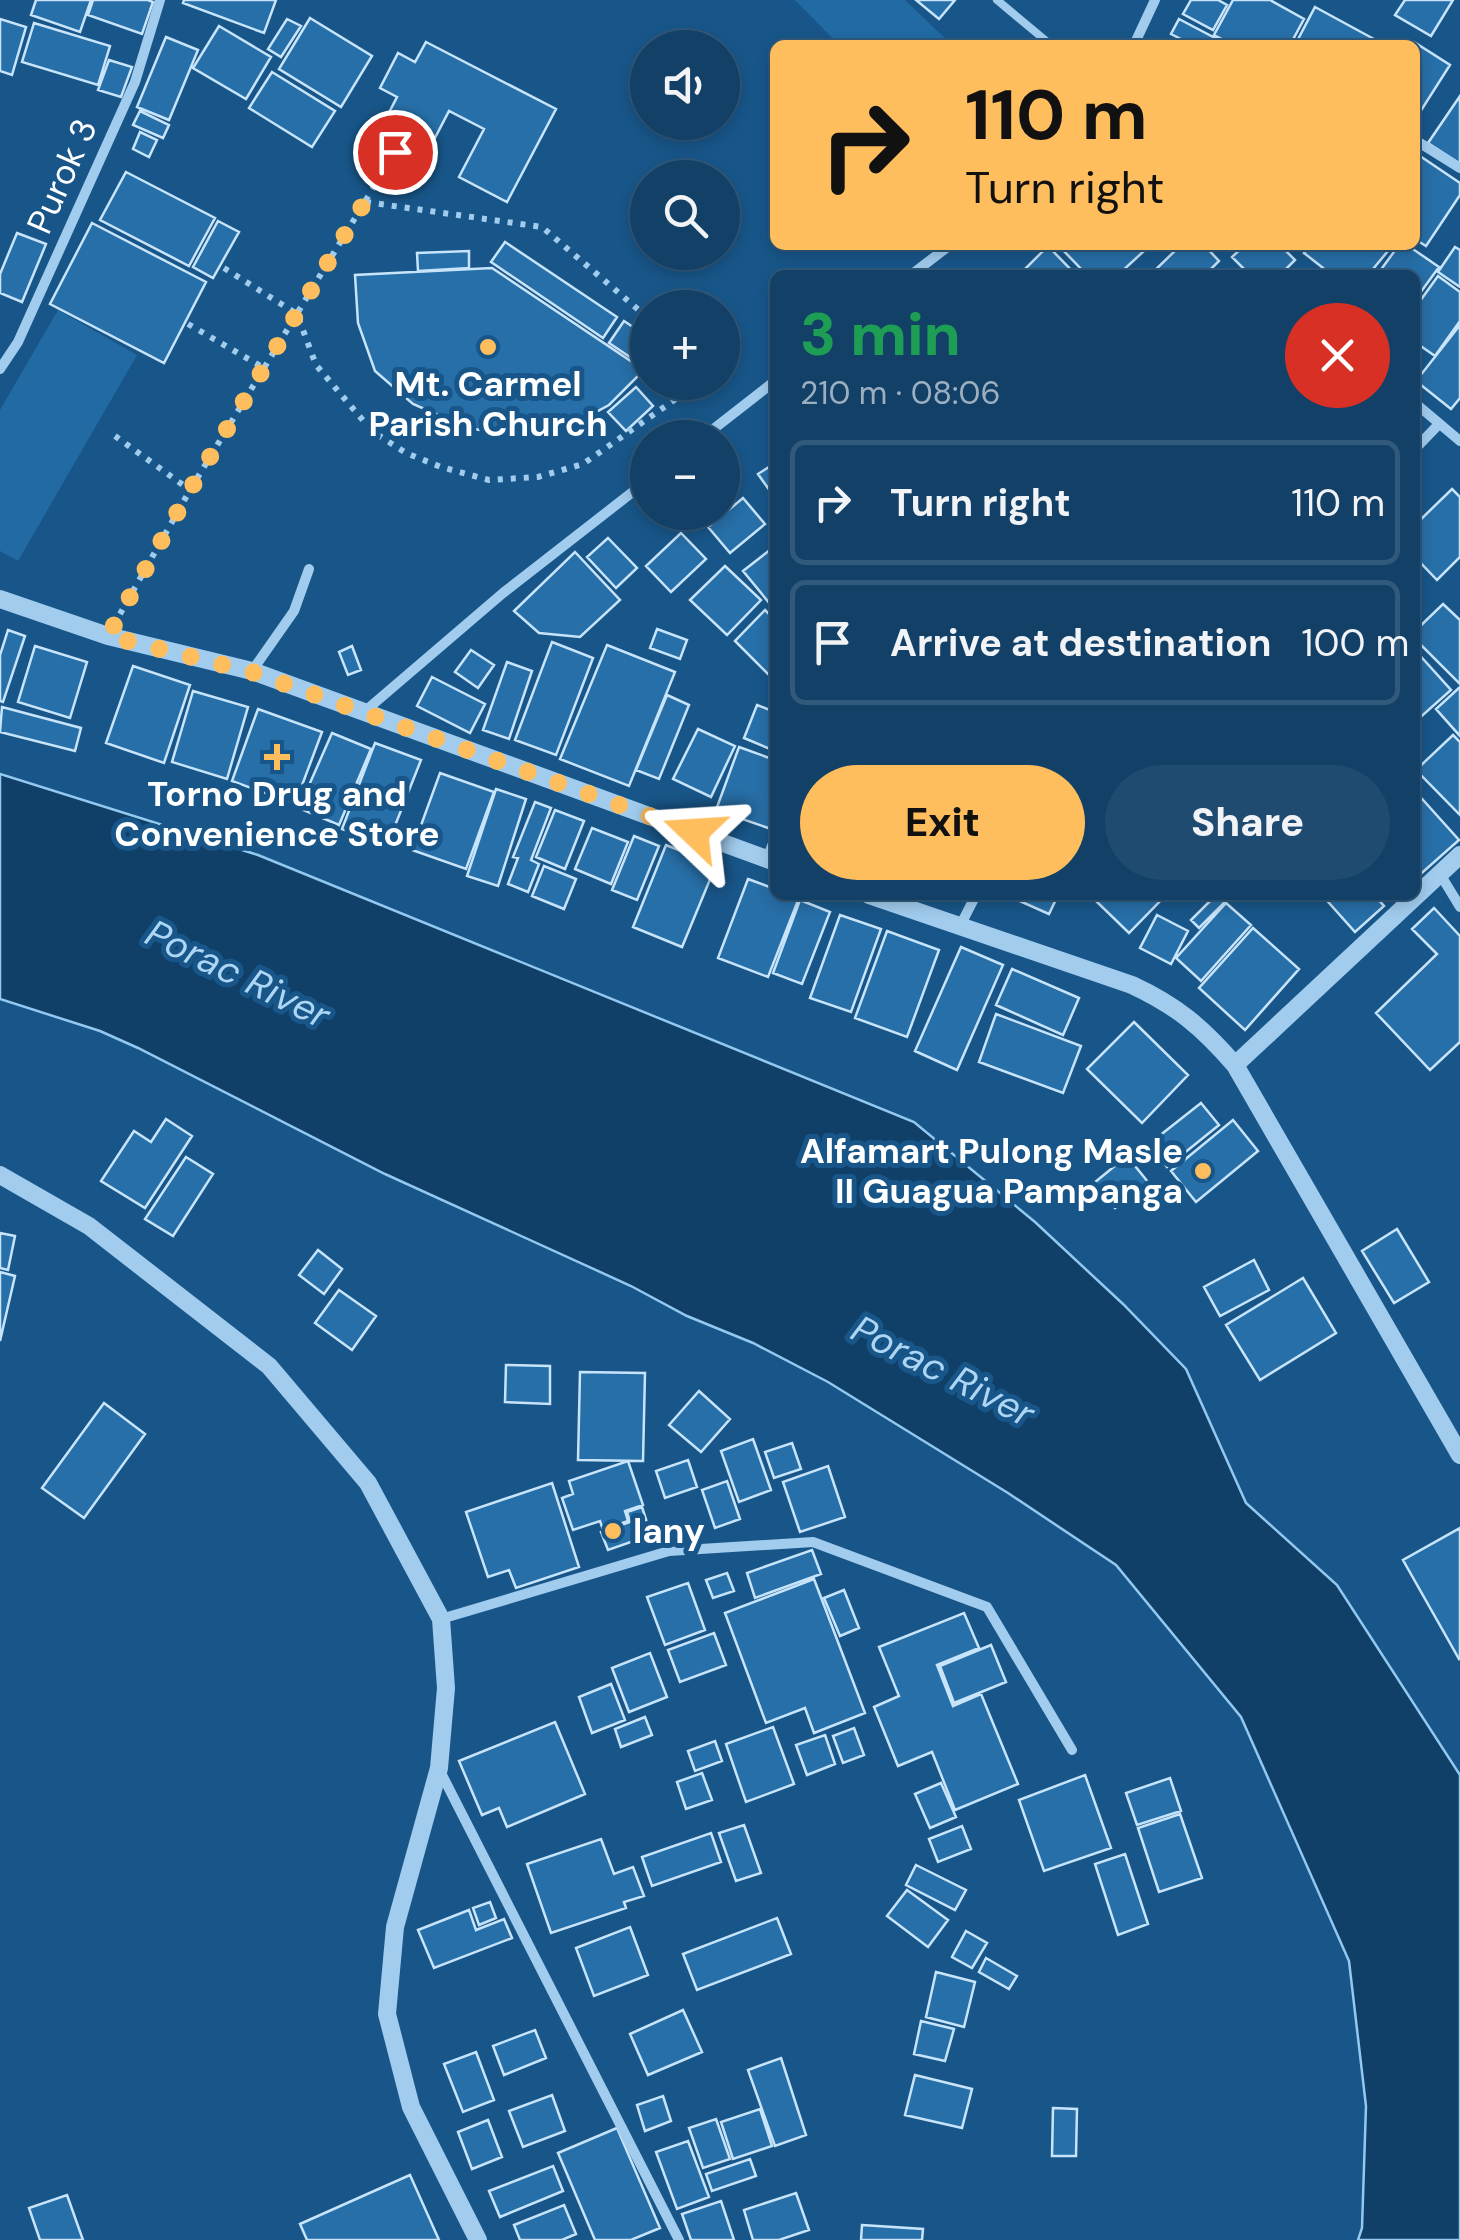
<!DOCTYPE html>
<html lang="en">
<head>
<meta charset="utf-8">
<style>
  body { margin:0; font-family:"DM Sans",sans-serif; background:#1f4b70; color:#f1f3f6; height:100vh; display:flex; flex-direction:column; font-size:38px; white-space:nowrap }
  * { box-sizing:border-box; margin:0 }
  p { font-size:32px; color:#9cafc0 }
  .icon { flex:none; width:55px; height:55px; fill:none; stroke:currentColor; stroke-width:2; stroke-linecap:round; stroke-linejoin:round }
  .map { position:relative; flex:1; overflow:hidden }
  .details { position:absolute; left:770px; top:270px; width:650px; height:630px; display:flex; flex-direction:column; background:#124067; border-radius:15px; box-shadow:0 5px 15px #0003,0 0 0 2px #31597b }
  .details>* { flex:none }
  .hud { position:absolute; left:770px; top:40px; width:650px; height:210px; border-radius:15px; box-shadow:0 5px 15px #0003,0 0 0 2px #31597b; background:#ffbe5d; color:#111; overflow:hidden }
  .fabs { position:absolute; left:630px; top:30px; display:grid; gap:20px }
  .fabs a { display:grid; place-items:center; width:110px; height:110px; border-radius:50%; background:#124067; box-shadow:0 5px 15px #0003,0 0 0 2px #31597b; font-size:50px }
  .pin { position:absolute; display:grid; place-items:center; width:85px; height:85px; color:#fff; margin:-42px; border:5px solid #fff; border-radius:50%; box-shadow:0 2px 10px #0007 }
  .me { position:absolute; width:110px; margin:-55px; rotate:290deg; stroke-linejoin:round; filter:drop-shadow(0 0 8px #0008) }
  .turn { display:flex; align-items:center; gap:35px; height:210px; padding:0 30px; font-size:45px }
  .turn .icon { width:130px; height:130px; stroke-width:2.5 }
  .turn b { display:block; font-size:70px; line-height:85px }
  .round { display:grid; place-items:center; flex:none; width:105px; height:105px; border-radius:52px; background:#1f4b70 }
  .headline { display:flex; align-items:center; justify-content:space-between; height:170px; padding:0 30px }
  h1 { font-size:60px; font-weight:800; line-height:75px; color:#1e9e55 }
  .cta { display:flex; gap:20px; margin-top:auto; padding:20px 30px }
  .cta a { flex:1; height:115px; border-radius:60px; background:#ffbe5d; color:#111; font-size:40px; font-weight:800; line-height:115px; text-align:center }
  .cta a+a { background:#1f4b70; color:#f1f3f6 }
  ul { padding:0; list-style:none }
  li { display:flex; align-items:center; gap:30px; height:125px; margin:0 20px 15px; padding:0 10px; border:5px solid #31597b; border-radius:15px }
  li div { flex:1 }
  li b { display:block; font-size:38px }
  li em { font-style:normal }
  .map>svg:first-child { display:block }
</style>
</head>
<body>
<div class="map">
<svg width="1460" height="2240" viewBox="0 0 1460 2240">
  <rect width="100%" height="100%" fill="#185689"/>
  <path fill="#216aa3" d="M795,0H905L952,45H839Z
    M58,310L137,355L18,561L0,551V410Z"/>
  <path fill="#103f67" stroke="#93c9f0" stroke-width="2.5" d="M0,774L258,855L914,1122L1035,1222L1123,1304L1186,1369L1246,1503L1337,1585L1460,1775V2240H1358L1362,2228L1366,2106L1349,1961L1241,1717L1116,1565L1008,1493L828,1382L753,1343L687,1316L631,1286L385,1174L138,1048L100,1031L0,999Z"/>
  <path fill="#276fa8" stroke="#c7e4fa" stroke-width="2.5" d="M36,0H91L80,32L31,15Z
    M93,0H148L153,2L142,34L88,15Z
    M184,0H276L264,33L183,3Z
    M916,0H955L939,19Z
    M1191,0H1218L1227,5L1213,30L1183,14Z
    M1233,0H1270L1304,19L1290,45H1233L1214,35Z
    M1405,0H1453L1431,36L1395,15Z
    M1315,7L1385,45H1295Z
    M310,18L372,56L341,107L279,69Z
    M0,19L26,27L12,75L0,71Z
    M287,19L301,26L281,57L268,49Z
    M1179,19L1215,38L1211,45H1193L1171,34Z
    M34,23L110,46L98,85L22,62Z
    M219,26L271,57L246,99L193,68Z
    M166,37L198,50L169,120L137,107Z
    M426,42L556,109L507,202L459,177L484,129L449,111L425,157L378,134L397,97L380,88L398,53L415,62Z
    M1414,42L1450,65L1415,120V45H1412Z
    M109,60L132,67L121,97L98,90Z
    M272,72L335,111L312,147L249,108Z
    M1460,96V164L1428,143Z
    M140,111L169,125L163,138L133,125Z
    M140,132L157,140L149,157L133,149Z
    M1417,154L1460,183V195L1426,246L1415,239Z
    M126,172L215,218L189,266L100,220Z
    M218,221L239,232L213,278L193,267Z
    M92,223L206,282L164,363L50,304Z
    M17,233L46,244L22,302L0,293V274Z
    M505,242L617,317L603,338L491,262Z
    M1058,245H1141L1145,250L1118,275H1087Z
    M1181,245H1204L1219,261L1205,275H1150Z
    M1245,245H1280L1295,260L1280,275H1250L1232,257Z
    M1311,245H1393L1368,275H1332L1304,253Z
    M1399,245H1407L1439,267L1415,300V275H1377Z
    M1048,246L1076,275H1019Z
    M1455,247L1460,250V287L1438,272Z
    M469,251V268L418,271L417,253Z
    M492,268L644,370L609,405L570,426L521,436L467,428L413,404L375,371L358,323L355,275Z
    M1438,276L1460,292V321L1435,356L1415,342V308Z
    M624,321L648,337V369L609,343Z
    M1460,325V398L1451,409L1416,381Z
    M636,387L653,406L626,431L608,412Z
    M775,463V498L758,474Z
    M1452,489L1460,497V557L1437,580L1415,557V525Z
    M743,498L765,524L730,553L708,527Z
    M681,533L706,559L671,592L646,566Z
    M608,538L637,568L616,588L587,557Z
    M775,546V610L743,571Z
    M575,552L620,600L580,637L539,633L514,611Z
    M725,566L761,600L727,635L690,600Z
    M1443,604L1460,620V684L1415,639V631Z
    M765,610L775,620V681L735,641Z
    M657,629L687,640L680,659L650,648Z
    M8,630L25,636L3,702L0,701V655Z
    M552,642L593,658L556,755L515,740Z
    M607,645L675,672L629,786L560,759Z
    M35,646L87,662L70,718L18,702Z
    M352,646L361,670L348,675L339,652Z
    M471,650L494,665L478,688L455,672Z
    M1415,650L1451,690L1415,722Z
    M507,662L532,671L509,739L483,730Z
    M133,666L190,685L164,763L106,743Z
    M432,677L485,704L470,733L417,706Z
    M1460,687V736L1436,709Z
    M193,691L248,707L227,779L172,762Z
    M667,695L689,705L659,779L636,770Z
    M757,705L775,712V751L744,738Z
    M2,707L81,728L75,751L0,732Z
    M258,709L322,732L295,804L232,781Z
    M698,729L735,746L711,797L673,779Z
    M332,733L371,749L339,825L299,808Z
    M1453,735L1460,742V815L1416,770Z
    M375,743L421,760L387,846L342,829Z
    M739,747L775,760L774,830L716,810Z
    M440,773L494,792L466,869L412,850Z
    M496,789L526,799L498,886L467,876Z
    M1415,791L1459,840L1415,879Z
    M535,802L551,808L531,860L539,864L528,892L508,884L518,858L513,857Z
    M555,810L584,821L565,869L536,857Z
    M592,828L628,842L611,884L575,869Z
    M634,836L659,846L637,900L612,890Z
    M666,845L716,865L682,947L633,927Z
    M544,866L576,879L564,909L532,896Z
    M748,879L775,889V895L799,898L768,977L718,958Z
    M1006,895H1058L1049,914Z
    M1104,895H1166L1129,933L1097,902Z
    M1216,895L1231,896L1199,928L1191,920Z
    M1322,895H1374L1384,906L1355,932Z
    M800,900L830,912L802,984L773,973Z
    M1226,903L1251,925L1201,981L1176,958Z
    M1434,908L1460,936V1042L1430,1070L1376,1013L1437,954L1412,929Z
    M840,915L881,929L851,1012L810,998Z
    M1157,915L1188,931L1171,964L1140,948Z
    M1253,928L1299,969L1245,1030L1199,988Z
    M887,931L939,950L907,1037L855,1018Z
    M961,947L1003,965L957,1070L915,1051Z
    M1012,969L1079,998L1063,1035L996,1005Z
    M996,1014L1081,1046L1063,1093L979,1062Z
    M1134,1022L1188,1075L1142,1123L1087,1069Z
    M1201,1103L1219,1125L1167,1167L1149,1144Z
    M166,1119L192,1136L145,1208L101,1181L134,1131L151,1142Z
    M1233,1120L1258,1151L1196,1202L1171,1171Z
    M1127,1156L1148,1182L1115,1208L1094,1183Z
    M186,1157L213,1174L173,1236L145,1219Z
    M1397,1229L1429,1282L1394,1303L1362,1251Z
    M0,1233L15,1236L8,1270L0,1268Z
    M318,1250L342,1269L324,1294L299,1275Z
    M1254,1260L1269,1290L1220,1316L1204,1287Z
    M0,1272L15,1276L0,1341Z
    M1303,1278L1336,1333L1260,1380L1226,1325Z
    M339,1290L376,1316L352,1350L315,1323Z
    M506,1365L550,1366V1404L505,1402Z
    M580,1372L645,1373L643,1461L578,1460Z
    M699,1391L730,1419L701,1452L669,1425Z
    M104,1403L145,1434L84,1518L42,1488Z
    M753,1439L771,1490L739,1502L721,1451Z
    M792,1443L801,1469L774,1478L765,1452Z
    M688,1460L697,1487L665,1498L656,1471Z
    M628,1461L643,1505L625,1511L628,1521L603,1530L600,1521L573,1530L562,1498L573,1494L569,1481Z
    M828,1466L845,1517L800,1532L783,1482Z
    M727,1481L740,1519L715,1528L702,1490Z
    M552,1483L579,1567L516,1588L509,1570L488,1577L466,1512Z
    M642,1507L651,1535L608,1550L601,1532L630,1522L627,1512Z
    M1460,1528V1658L1459,1659L1403,1560Z
    M812,1550L821,1574L755,1598L747,1573Z
    M727,1573L734,1591L713,1598L706,1580Z
    M814,1579L865,1713L814,1733L805,1708L766,1723L725,1613Z
    M688,1583L705,1630L665,1645L647,1597Z
    M844,1590L859,1628L840,1636L824,1598Z
    M964,1613L979,1648L937,1665L953,1706L981,1694L1018,1784L955,1810L932,1752L898,1766L874,1707L899,1696L879,1647Z
    M714,1633L726,1665L680,1682L668,1650Z
    M991,1645L1006,1682L954,1703L940,1666Z
    M650,1653L667,1697L629,1712L612,1668Z
    M611,1684L625,1720L592,1733L579,1697Z
    M645,1717L652,1735L621,1747L615,1729Z
    M555,1722L585,1794L507,1827L499,1808L482,1815L459,1761Z
    M773,1727L794,1784L746,1802L726,1744Z
    M854,1728L864,1755L843,1763L833,1736Z
    M825,1735L835,1764L807,1775L796,1745Z
    M715,1741L722,1761L695,1771L688,1751Z
    M702,1773L712,1800L686,1809L677,1782Z
    M1085,1775L1111,1848L1044,1871L1019,1800Z
    M1170,1778L1181,1811L1137,1825L1126,1793Z
    M941,1783L956,1817L930,1828L915,1794Z
    M1180,1814L1202,1878L1159,1892L1138,1828Z
    M744,1825L761,1873L736,1881L719,1833Z
    M962,1826L971,1849L938,1862L929,1839Z
    M711,1833L721,1862L652,1886L642,1857Z
    M601,1839L614,1874L633,1867L644,1896L624,1902L626,1908L551,1933L527,1864Z
    M1125,1854L1148,1924L1118,1935L1095,1864Z
    M916,1865L966,1890L955,1910L906,1885Z
    M907,1890L948,1920L928,1947L887,1916Z
    M490,1902L496,1918L479,1925L473,1908Z
    M469,1910L476,1930L504,1919L512,1938L434,1968L418,1930Z
    M777,1918L791,1954L697,1990L683,1954Z
    M630,1927L648,1975L594,1996L576,1948Z
    M966,1931L987,1943L972,1968L952,1957Z
    M986,1958L1017,1976L1009,1989L979,1972Z
    M936,1972L975,1982L964,2027L926,2017Z
    M683,2010L702,2052L648,2075L630,2034Z
    M921,2021L954,2029L945,2061L914,2054Z
    M535,2030L546,2058L504,2075L493,2046Z
    M476,2052L494,2100L463,2112L444,2064Z
    M781,2058L806,2135L775,2146L748,2070Z
    M915,2075L972,2089L962,2128L905,2115Z
    M552,2095L565,2131L523,2147L509,2111Z
    M663,2096L671,2121L645,2131L637,2105Z
    M1053,2108L1077,2109L1076,2156H1052Z
    M760,2109L772,2146L733,2159L721,2122Z
    M716,2119L730,2159L703,2168L689,2128Z
    M488,2120L502,2157L472,2169L458,2132Z
    M617,2128L660,2228L631,2240H595L558,2153Z
    M688,2141L709,2197L677,2209L656,2152Z
    M750,2159L756,2176L712,2191L706,2174Z
    M553,2166L563,2191L500,2217L489,2191Z
    M410,2175L439,2240H307L300,2224Z
    M796,2193L809,2230L779,2240H753L744,2210Z
    M67,2195L83,2240H40L29,2208Z
    M721,2201L734,2240H691L682,2214Z
    M564,2205L576,2234L562,2240H520L514,2225Z
    M862,2225L923,2229L922,2240H861Z"/>
  <g fill="none" stroke-linecap="round" stroke-linejoin="round">
    <path stroke="#a1ccee" stroke-width="6" stroke-dasharray="5 8" stroke-linecap="butt" d="M366,202L542,227L648,318
      M224,268L297,314L316,365L372,431L406,453L441,467L489,480L538,477L583,464L700,382
      M188,324L264,368
      M115,436L190,490
      M120,614L190,490L395,152"/>
    <path stroke="#a1ccee" stroke-width="8" d="M997,0L1051,45"/>
    <path stroke="#a1ccee" stroke-width="10" d="M1134,45L1155,0
      M1415,140L1460,168
      M911,275L950,245
      M0,369L18,342L135,82L160,0
      M1415,403L1460,441
      M702,438L775,381
      M1415,449L1439,424
      M252,671L294,611L309,569
      M364,712L503,593L648,480
      M767,859L775,838
      M1440,874L1460,907
      M960,926L976,895
      M441,1619L669,1551L813,1542L987,1607L1072,1750
      M439,1769L679,2240"/>
    <path stroke="#a1ccee" stroke-width="18" d="M0,599L108,636L252,671L775,862
      M869,895L1132,985C1177,1006 1202,1027 1235,1065L1460,1455
      M1235,1065L1460,855
      M0,1175L89,1226L269,1366L368,1483L441,1619L446,1688L439,1768L395,1927L387,2014L411,2107L478,2240"/>
  </g>
  <g fill="none" stroke-linecap="round" stroke-linejoin="round">
    <path stroke="#ffbe5d" stroke-width="18" stroke-dasharray="0 32.4" d="M395,152L190,490L108,636L252,672L694,832"/>
  </g>
  <g fill="#ffbe5d" stroke="#185689" stroke-width="4">
    <circle cx="488" cy="347" r="10"/>
    <path d="M272 742h10v10h10v10h-10v10h-10v-10h-10v-10h10z"/>
    <circle cx="1203" cy="1171" r="10"/>
    <circle cx="613" cy="1531" r="10"/>
  </g>
  <g text-anchor="middle" dominant-baseline="central" stroke-width="10" stroke-linejoin="round" paint-order="stroke">
    <g font-size="35" fill="#fff" stroke="#185689">
      <text transform="translate(62 176) rotate(-66)">Purok 3</text>
    </g>
    <g font-size="35" font-weight="bold" fill="#fff" stroke="#185689">
      <text x="488" y="384">Mt. Carmel<tspan x="488" dy="40">Parish Church</tspan></text>
      <text x="277" y="794">Torno Drug and<tspan x="277" dy="40">Convenience Store</tspan></text>
      <text x="1183" y="1151" text-anchor="end">Alfamart Pulong Masle<tspan x="1183" dy="40">II Guagua Pampanga</tspan></text>
      <text x="633" y="1531" text-anchor="start">lany</text>
    </g>
    <g font-size="38" font-style="italic" fill="#add6f5" stroke="#185689">
      <text transform="translate(238 974) rotate(26)">Porac River</text>
      <text transform="translate(943 1371) rotate(27)">Porac River</text>
    </g>
  </g>
</svg>
<div class="fabs">
<a><svg class="icon" aria-label="sound" viewBox="0 0 24 24"><path d="M4 9h4l5-4v14l-5-4H4zM17 9q2 3 0 6"/></svg></a>
<a><svg class="icon" aria-label="search" viewBox="0 0 24 24"><circle cx="10" cy="10" r="6"/><path d="M15 15l6 6"/></svg></a>
<a>+</a>
<a>−</a>
</div>
<div class="pin" style="left:395px;top:152px;background:#d93025"><svg class="icon" aria-label="arrive" viewBox="0 0 24 24"><path d="M6 21V4h12l-3 4 3 4H6"/></svg></div>
<svg class="me" style="left:694px;top:832px" viewBox="-20 -20 40 40"><path d="M0-17L14 15 0 8-14 15z" fill="#ffbe5d" stroke="#fff" stroke-width="4"/></svg>
<div class="hud">
<div class="turn"><svg class="icon" aria-label="right" viewBox="0 0 24 24"><path d="M7 20v-9h11M14 6l5 5-5 5"/></svg><div><b>110 m</b>Turn right</div></div>
</div>
<section class="details">
<div class="headline"><div><h1>3 min</h1><p>210 m · 08:06</p></div><a class="round" style="background:#d93025;color:#fff"><svg class="icon" aria-label="close" viewBox="0 0 24 24"><path d="M6 6l12 12M18 6L6 18"/></svg></a></div>
<ul>
<li><svg class="icon" aria-label="right" viewBox="0 0 24 24"><path d="M7 20v-9h11M14 6l5 5-5 5"/></svg><div><b>Turn right</b></div><em>110 m</em></li>
<li><svg class="icon" aria-label="arrive" viewBox="0 0 24 24"><path d="M6 21V4h12l-3 4 3 4H6"/></svg><div><b>Arrive at destination</b></div><em>100 m</em></li>
</ul>
<div class="cta"><a>Exit</a><a>Share</a></div>
</section>
</div>
</body>
</html>
